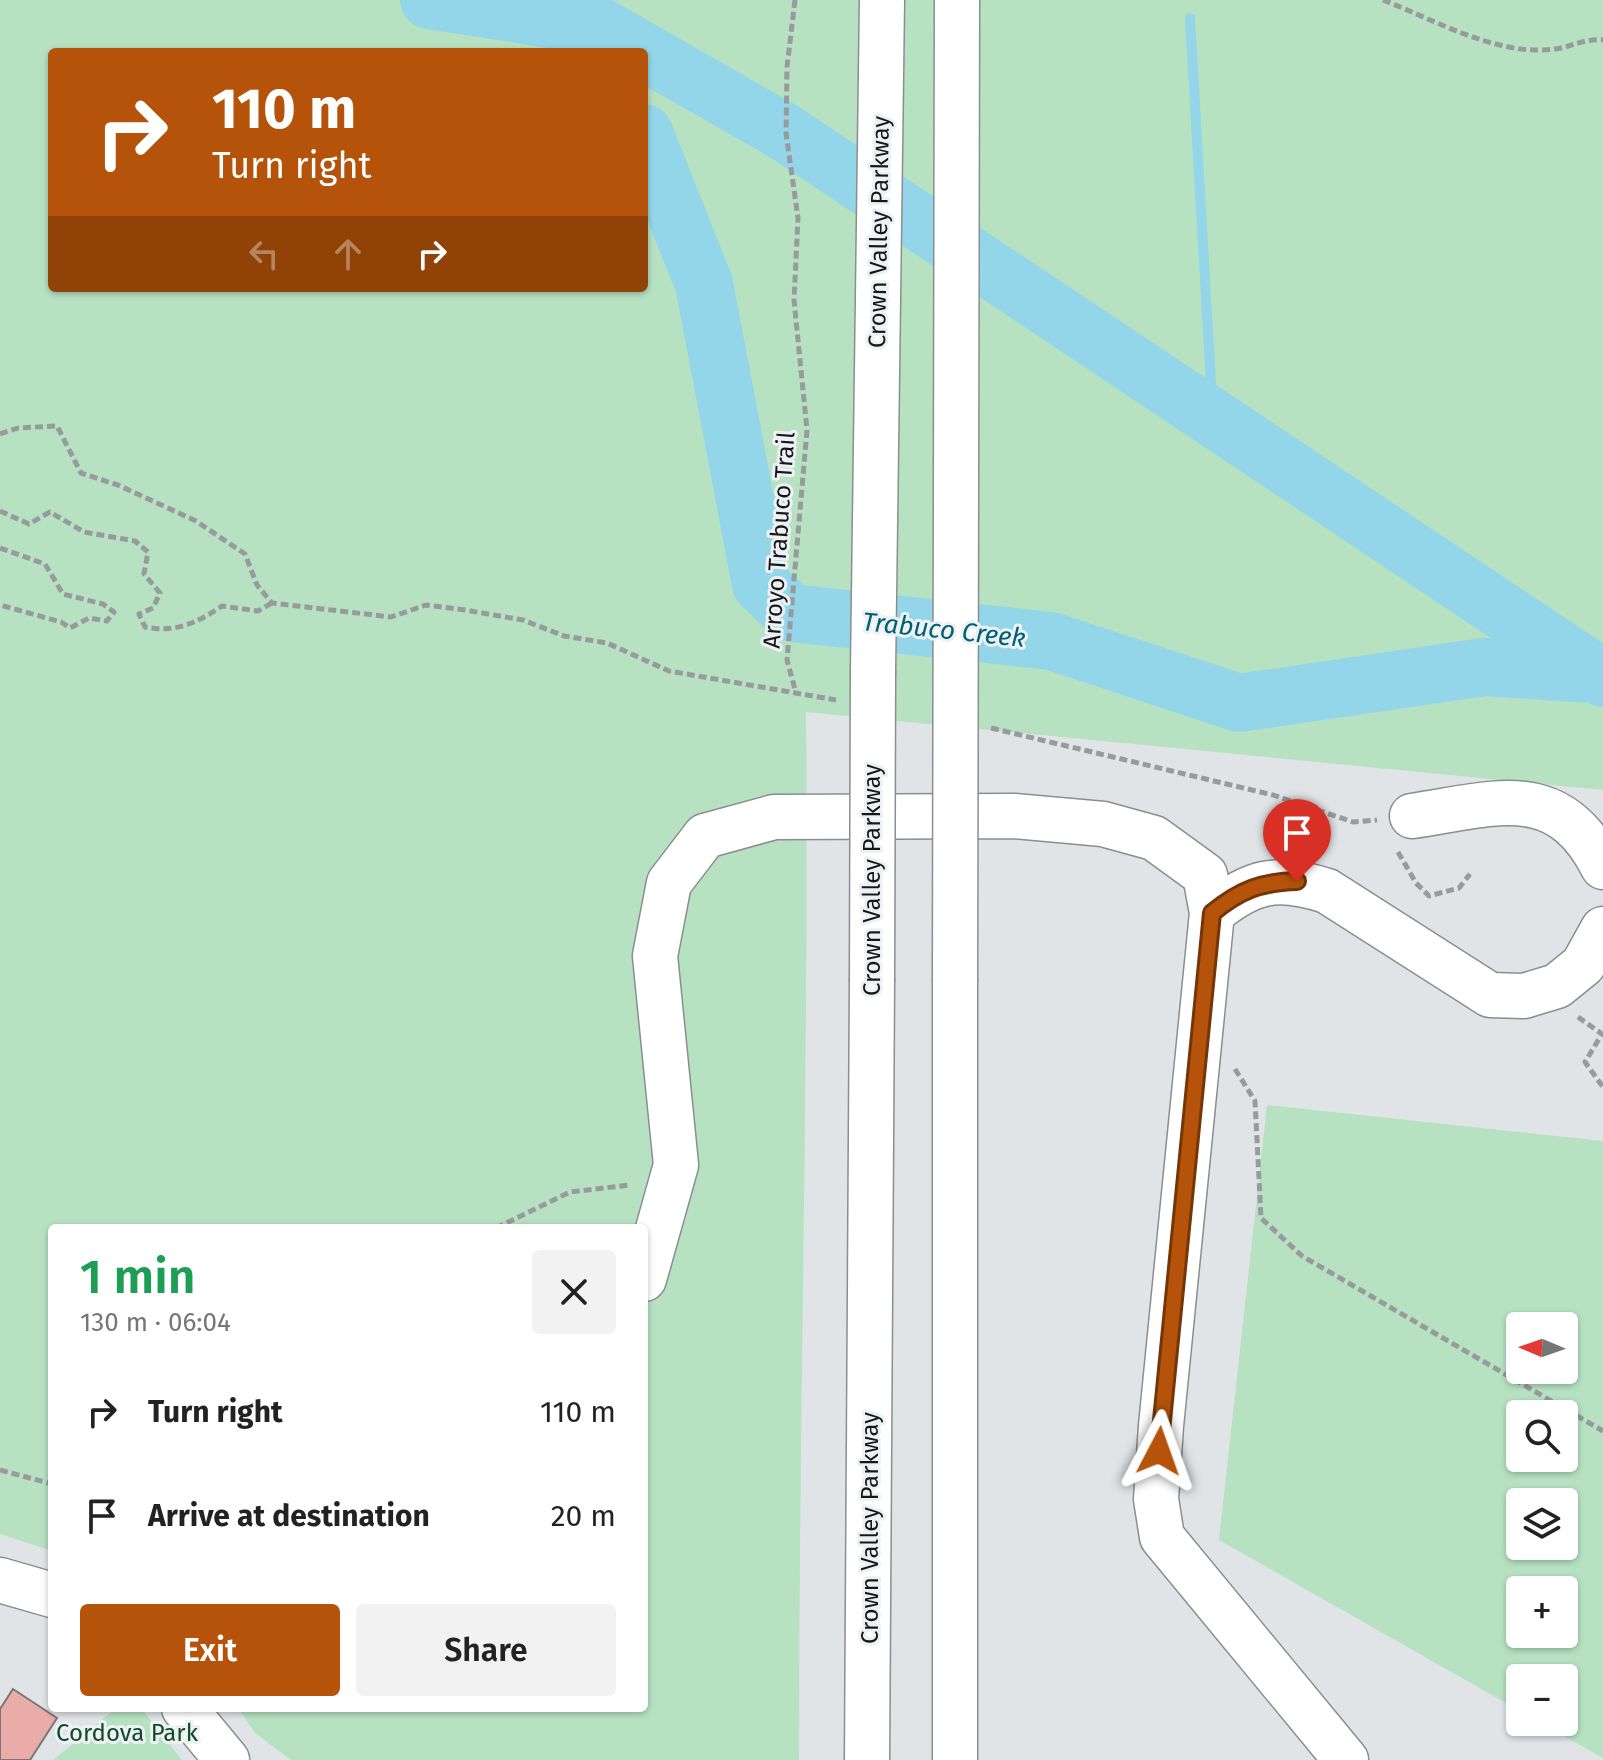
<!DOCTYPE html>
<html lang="en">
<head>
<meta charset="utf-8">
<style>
  body { margin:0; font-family:"Fira Sans",sans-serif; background:#f2f2f2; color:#222; height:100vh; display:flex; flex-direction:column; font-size:30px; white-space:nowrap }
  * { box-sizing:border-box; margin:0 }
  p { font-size:26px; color:#767676 }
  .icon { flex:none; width:44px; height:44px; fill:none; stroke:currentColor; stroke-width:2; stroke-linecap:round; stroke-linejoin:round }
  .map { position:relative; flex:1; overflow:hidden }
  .drawer { position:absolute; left:48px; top:1224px; width:600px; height:488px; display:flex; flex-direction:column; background:#fff; border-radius:8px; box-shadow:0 2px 6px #0004 }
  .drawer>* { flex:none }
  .guide { position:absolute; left:48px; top:48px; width:600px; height:244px; border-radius:8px; box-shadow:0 2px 6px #0004; background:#b45309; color:#fff; overflow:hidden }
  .needle { width:52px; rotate:272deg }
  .controls { position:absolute; left:1506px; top:1312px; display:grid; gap:16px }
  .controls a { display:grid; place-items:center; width:72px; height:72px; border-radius:8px; background:#fff; box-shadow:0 2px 6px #0004; font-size:40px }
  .pin { position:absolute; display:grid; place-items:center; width:68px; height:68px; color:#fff; margin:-82px -34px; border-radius:50% 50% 50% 0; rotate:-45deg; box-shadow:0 0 8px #0007 }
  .pin .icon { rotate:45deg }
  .me { position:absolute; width:88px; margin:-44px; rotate:4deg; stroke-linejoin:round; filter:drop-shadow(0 0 6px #0008) }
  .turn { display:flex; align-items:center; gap:28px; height:168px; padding:0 32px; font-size:36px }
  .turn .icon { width:104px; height:104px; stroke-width:2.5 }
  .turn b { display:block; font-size:56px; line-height:68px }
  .lanes { display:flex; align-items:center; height:76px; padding:0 32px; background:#0003; justify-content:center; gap:40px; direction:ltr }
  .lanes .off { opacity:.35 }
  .round { display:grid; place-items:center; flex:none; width:84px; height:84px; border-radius:8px; background:#f2f2f2 }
  .head { display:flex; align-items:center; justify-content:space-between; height:136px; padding:0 32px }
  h1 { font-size:48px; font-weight:600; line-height:60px; color:#1e9e55 }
  .primary-button { display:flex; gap:16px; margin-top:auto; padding:16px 32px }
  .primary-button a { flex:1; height:92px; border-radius:8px; background:#b45309; color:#fff; font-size:32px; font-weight:600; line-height:92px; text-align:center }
  .primary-button a+a { background:#f2f2f2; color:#222 }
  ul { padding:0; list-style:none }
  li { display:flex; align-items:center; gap:24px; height:104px; padding:0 32px }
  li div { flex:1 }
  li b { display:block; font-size:30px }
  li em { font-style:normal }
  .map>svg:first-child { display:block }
</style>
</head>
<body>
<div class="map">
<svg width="1603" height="1760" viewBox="0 0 1603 1760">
  <rect width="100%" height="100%" fill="#e1e4e7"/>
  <path fill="#b6e2c2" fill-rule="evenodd" d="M0,0H1603V790L806,712C809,1061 799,1411 799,1760H291L255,1733L238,1708H644V1228H52V1551L0,1534ZM52,52H644V288H52Z
    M1267,1105L1603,1141V1758L1539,1722H1564V1678H1520V1711L1219,1540ZM1520,1326H1564V1370H1520ZM1520,1414H1564V1458H1520ZM1520,1502H1564V1546H1520ZM1520,1590H1564V1634H1520Z
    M116,1708H141L182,1760H53Z"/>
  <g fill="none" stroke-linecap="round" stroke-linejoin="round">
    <path stroke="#93d6e9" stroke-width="10" d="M1190,18L1213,419"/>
    <path stroke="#93d6e9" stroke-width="58" d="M429,0L601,27L786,133L1603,678
      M644,133L704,284L761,584L791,613L1051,641L1239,703L1484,667L1593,674"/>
  </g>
  <path fill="#e9aca9" stroke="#7b7777" stroke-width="2" d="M13,1689L57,1718L30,1760H0V1709Z"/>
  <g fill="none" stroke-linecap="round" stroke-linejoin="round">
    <g stroke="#8b8d90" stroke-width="47">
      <path id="minor" d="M1412,816C1494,804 1558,778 1603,867
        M1212,913C1252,880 1277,875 1327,891L1490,995L1524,996L1557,986L1583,965L1603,929
        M644,1279L676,1165L655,956L669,883L705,836L774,817L1014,816L1103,824L1154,838L1205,875L1212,913L1161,1426L1156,1499L1162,1537L1346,1760
        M0,1580L52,1595
        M184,1708L227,1760"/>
    </g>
    <g stroke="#8b8d90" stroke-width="47">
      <path id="major" d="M873,671L882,0
        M867,1760L872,982
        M955,1760V982"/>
    </g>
    <path stroke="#989b9d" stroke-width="5" stroke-dasharray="8 4" stroke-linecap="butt" d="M795,0L787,67L786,133L798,218L794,300L807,430L787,660L796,693
      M1383,0C1435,20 1498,57 1555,49C1572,47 1584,38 1603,40
      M0,434L18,428L57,426L81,473L118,485L196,521L245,554L257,585L272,603L391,617L426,605L465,610L523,620L564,636L607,643L669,671L836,700
      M0,511L29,524L50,512L84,532L135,541L148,552L144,574L160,593L153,608L139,614L145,627C175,633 197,623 222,606L258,611L272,603
      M0,548L45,564L63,594L103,604L114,612L107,621L89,618L70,628L61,622L0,605
      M991,728L1273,795L1353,822L1377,820
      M1398,852L1416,883L1429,896L1459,888L1470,874
      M1578,1017L1602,1034L1585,1062L1603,1087
      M1235,1069L1255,1101L1261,1218L1302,1256L1603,1431
      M496,1228L570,1192L630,1185
      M0,1470L52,1484"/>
    <use href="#minor" stroke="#fff" stroke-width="44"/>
    <use href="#major" stroke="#fff" stroke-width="44"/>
    <g stroke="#8b8d90" stroke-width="47" stroke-linecap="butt">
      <path id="major-bridge" d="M872,982L873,671
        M955,982L957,0"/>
    </g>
    <use href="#major-bridge" stroke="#fff" stroke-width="44"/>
  </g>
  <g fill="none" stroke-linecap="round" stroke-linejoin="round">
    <g stroke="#753606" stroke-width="20">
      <path id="route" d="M1159,1451L1212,913C1240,890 1261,882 1297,881"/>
    </g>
    <use href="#route" stroke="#b45309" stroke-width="14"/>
  </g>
  <g text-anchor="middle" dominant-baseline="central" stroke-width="6" stroke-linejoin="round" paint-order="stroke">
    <g font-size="24" fill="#161718" stroke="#eef1f4">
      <text transform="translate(879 232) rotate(-89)">Crown Valley Parkway</text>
      <text transform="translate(779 540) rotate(-86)">Arroyo Trabuco Trail</text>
      <text transform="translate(872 880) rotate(-90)">Crown Valley Parkway</text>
      <text transform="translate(870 1528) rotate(-90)">Crown Valley Parkway</text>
    </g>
    <g font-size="24" fill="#114a29" stroke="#eef1f4">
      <text x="127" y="1733">Cordova Park</text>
    </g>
    <g font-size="26" font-style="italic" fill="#006073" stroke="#eef1f4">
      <text transform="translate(944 630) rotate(6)">Trabuco Creek</text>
    </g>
  </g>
</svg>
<div class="controls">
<a><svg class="needle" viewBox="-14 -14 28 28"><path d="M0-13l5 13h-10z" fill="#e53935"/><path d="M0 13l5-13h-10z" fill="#767676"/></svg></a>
<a><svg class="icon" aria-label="search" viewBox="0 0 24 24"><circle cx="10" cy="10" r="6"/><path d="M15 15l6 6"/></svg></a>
<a><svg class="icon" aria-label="layers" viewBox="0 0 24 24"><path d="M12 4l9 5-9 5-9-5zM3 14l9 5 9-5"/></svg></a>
<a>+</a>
<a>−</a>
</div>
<div class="pin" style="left:1297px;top:881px;background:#d93025"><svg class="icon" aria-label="arrive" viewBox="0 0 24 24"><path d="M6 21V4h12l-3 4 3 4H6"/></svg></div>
<svg class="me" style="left:1159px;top:1451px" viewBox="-20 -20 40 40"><path d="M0-17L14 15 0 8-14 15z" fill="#b45309" stroke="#fff" stroke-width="4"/></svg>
<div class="guide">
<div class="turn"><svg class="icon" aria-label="right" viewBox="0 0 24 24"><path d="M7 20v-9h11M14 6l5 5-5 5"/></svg><div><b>110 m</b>Turn right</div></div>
<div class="lanes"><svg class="icon off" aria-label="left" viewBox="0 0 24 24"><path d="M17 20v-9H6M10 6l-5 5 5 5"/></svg><svg class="icon off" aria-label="ahead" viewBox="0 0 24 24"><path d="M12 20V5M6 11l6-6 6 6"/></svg><svg class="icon" aria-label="right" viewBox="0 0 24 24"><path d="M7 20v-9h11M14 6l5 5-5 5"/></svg></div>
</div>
<section class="drawer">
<div class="head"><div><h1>1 min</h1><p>130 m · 06:04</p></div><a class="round"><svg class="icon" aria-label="close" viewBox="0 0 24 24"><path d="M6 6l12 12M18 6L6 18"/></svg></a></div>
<ul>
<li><svg class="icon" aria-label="right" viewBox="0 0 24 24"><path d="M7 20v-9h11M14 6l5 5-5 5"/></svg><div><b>Turn right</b></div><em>110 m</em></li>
<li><svg class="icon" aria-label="arrive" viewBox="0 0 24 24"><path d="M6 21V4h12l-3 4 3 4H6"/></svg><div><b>Arrive at destination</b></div><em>20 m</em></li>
</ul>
<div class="primary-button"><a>Exit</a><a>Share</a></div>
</section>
</div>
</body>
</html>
